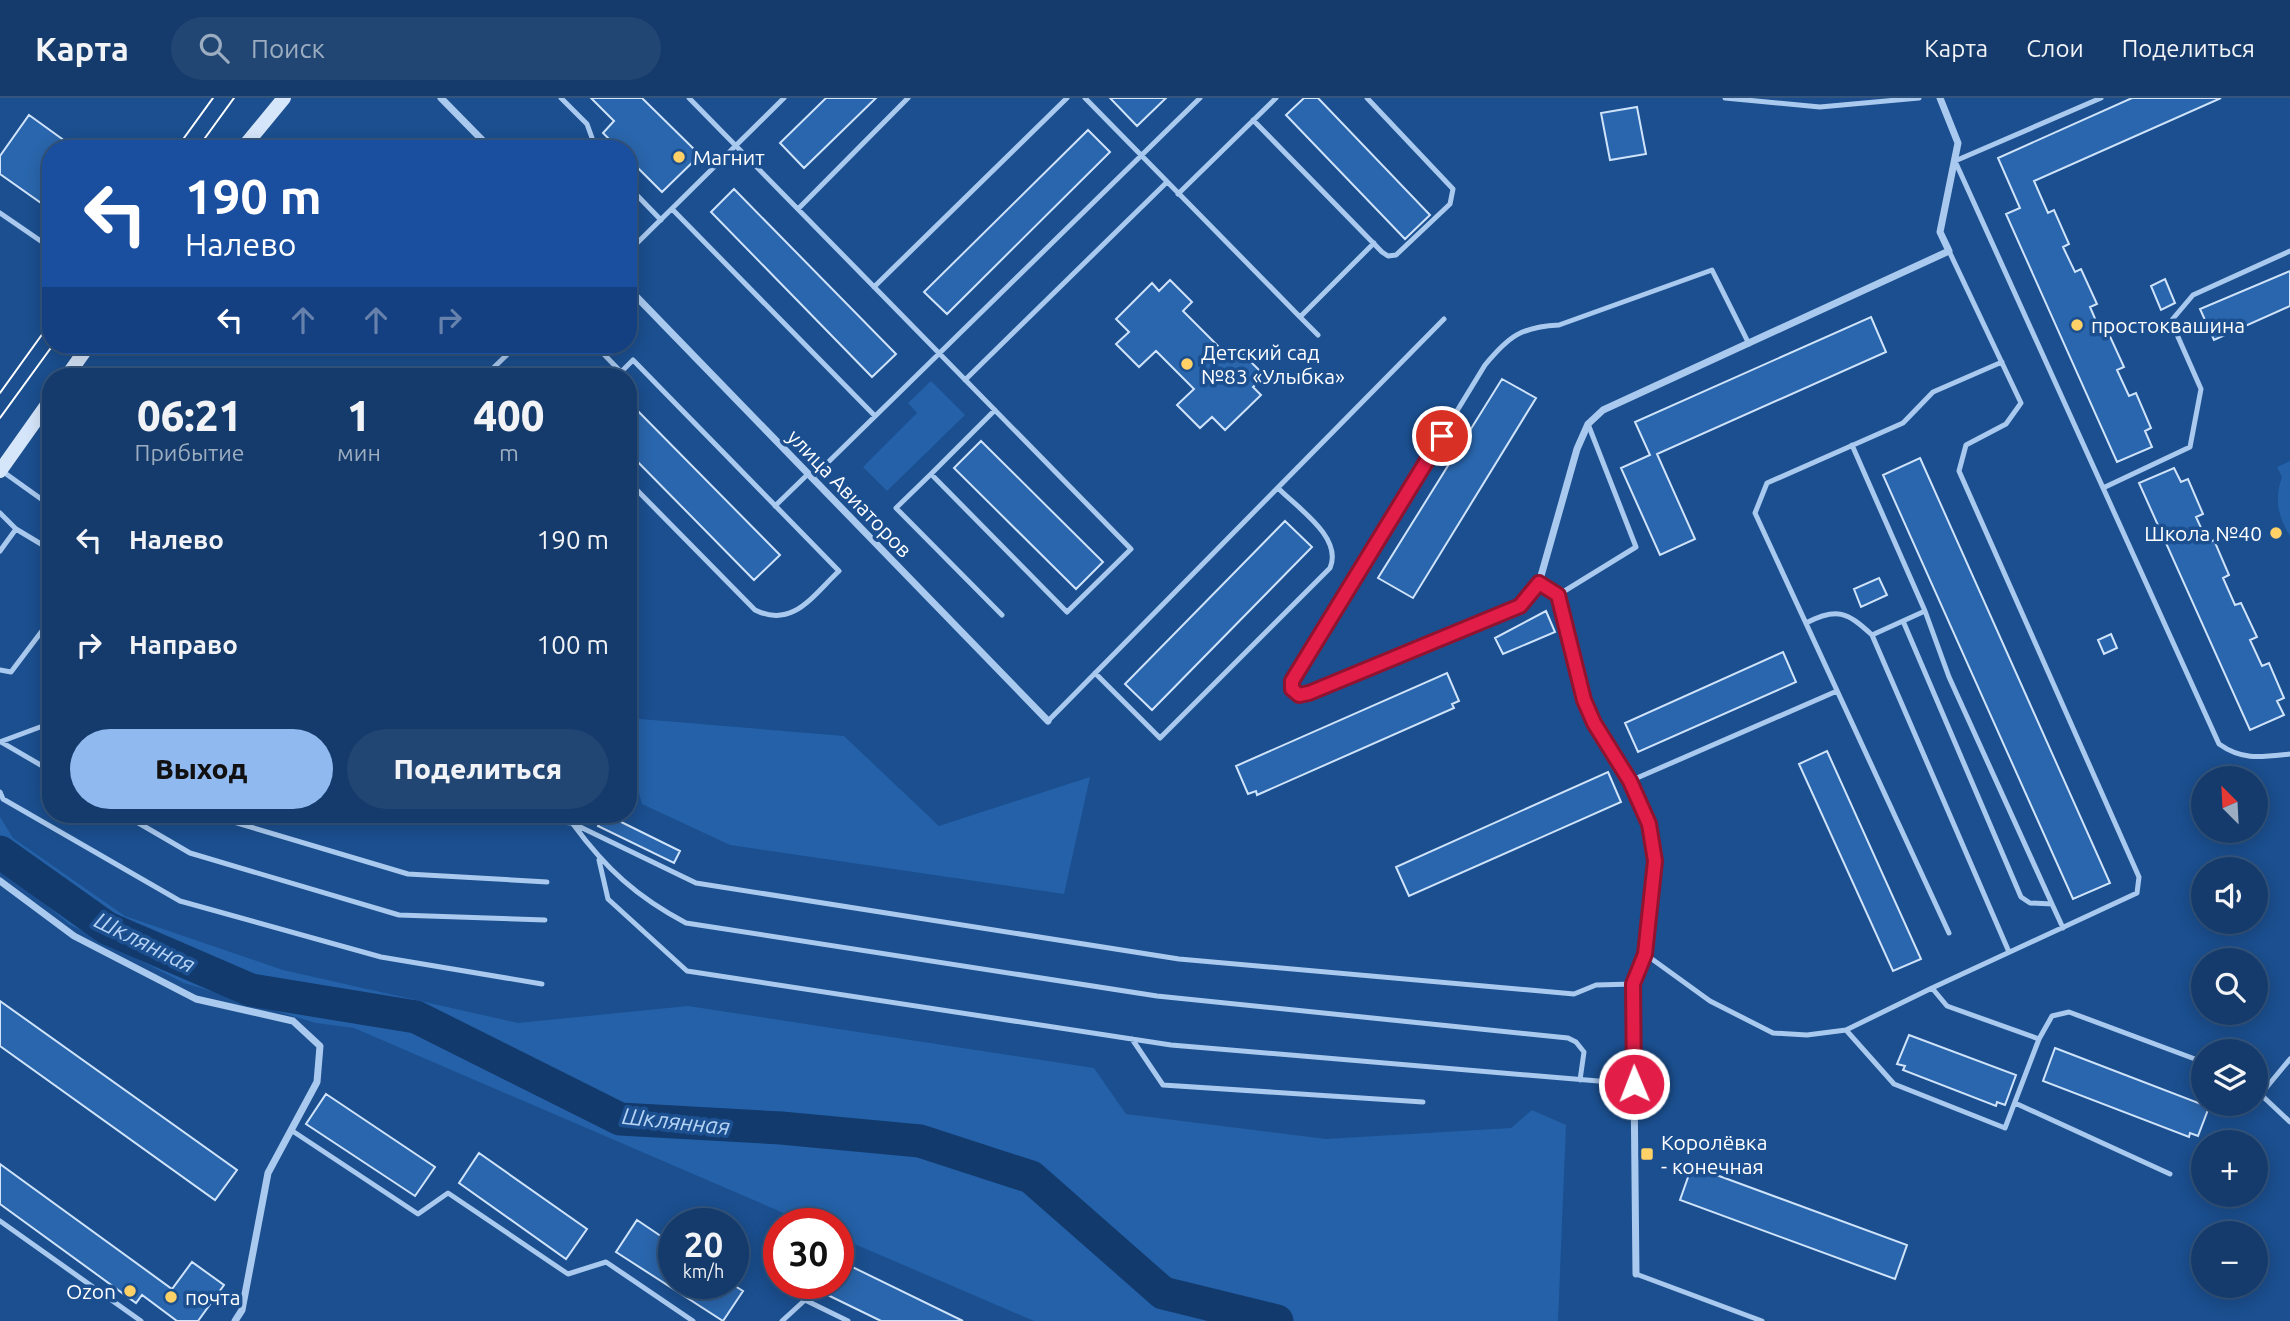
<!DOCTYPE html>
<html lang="ru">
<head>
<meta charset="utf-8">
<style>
  body { margin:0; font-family:Ubuntu,sans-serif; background:#214673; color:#f1f3f6; height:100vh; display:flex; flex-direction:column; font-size:26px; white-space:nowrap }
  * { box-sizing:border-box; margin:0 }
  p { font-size:23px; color:#9dadc1 }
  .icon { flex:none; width:38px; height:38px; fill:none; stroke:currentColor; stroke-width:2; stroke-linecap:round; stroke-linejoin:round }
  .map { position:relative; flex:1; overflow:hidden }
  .panel { position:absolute; left:42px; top:270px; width:595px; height:455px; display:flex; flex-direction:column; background:#143b6b; border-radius:28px; box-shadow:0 4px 18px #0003,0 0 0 2px #33557e }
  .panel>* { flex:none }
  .hud { position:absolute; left:42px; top:42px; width:595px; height:214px; border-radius:28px; box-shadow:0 4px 18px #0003,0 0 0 2px #33557e; background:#1a4fa0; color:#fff; overflow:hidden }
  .needle { width:46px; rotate:336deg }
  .tools { position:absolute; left:2191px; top:668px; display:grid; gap:14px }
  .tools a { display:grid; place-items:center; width:77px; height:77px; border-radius:50%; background:#143b6b; box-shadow:0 4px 18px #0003,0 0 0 2px #33557e; font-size:35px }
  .speed { position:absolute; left:658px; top:1110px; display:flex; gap:14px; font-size:35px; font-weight:700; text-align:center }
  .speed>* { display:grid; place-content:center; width:91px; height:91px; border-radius:50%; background:#143b6b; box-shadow:0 4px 18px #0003,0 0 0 2px #33557e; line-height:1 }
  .speed small { font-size:18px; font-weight:400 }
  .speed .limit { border:10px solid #d22; background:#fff; color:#111 }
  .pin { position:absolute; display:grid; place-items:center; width:60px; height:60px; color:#fff; margin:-30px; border:4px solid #fff; border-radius:50%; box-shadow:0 2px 7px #0007 }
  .me { position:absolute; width:77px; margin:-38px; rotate:359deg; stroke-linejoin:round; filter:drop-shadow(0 0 5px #0008) }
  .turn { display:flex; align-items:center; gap:24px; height:147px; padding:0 28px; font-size:32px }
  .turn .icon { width:91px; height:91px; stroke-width:2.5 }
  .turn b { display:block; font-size:49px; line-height:60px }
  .lanes { display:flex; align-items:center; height:66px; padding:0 28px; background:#0003; justify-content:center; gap:35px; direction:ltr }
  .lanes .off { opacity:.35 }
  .eta { display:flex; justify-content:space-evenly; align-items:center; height:119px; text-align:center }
  .eta b { font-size:42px; font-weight:800; line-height:49px }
  .action { display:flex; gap:14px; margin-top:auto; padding:14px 28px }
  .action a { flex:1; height:80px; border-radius:42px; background:#90b9f0; color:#111; font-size:28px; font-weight:800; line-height:80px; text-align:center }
  .action a+a { background:#214673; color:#f1f3f6 }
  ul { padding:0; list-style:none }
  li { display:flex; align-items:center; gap:21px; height:105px; padding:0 28px }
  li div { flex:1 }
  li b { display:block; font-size:26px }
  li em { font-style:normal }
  header { display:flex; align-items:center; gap:42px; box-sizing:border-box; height:98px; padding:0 35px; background:#143b6b; border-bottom:2px solid #33557e }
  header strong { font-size:33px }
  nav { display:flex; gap:38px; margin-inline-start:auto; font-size:24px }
  .search { width:490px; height:63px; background:#214673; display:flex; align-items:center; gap:18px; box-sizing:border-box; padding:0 24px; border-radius:38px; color:#9dadc1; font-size:26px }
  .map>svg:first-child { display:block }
</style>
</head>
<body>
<header>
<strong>Карта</strong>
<div class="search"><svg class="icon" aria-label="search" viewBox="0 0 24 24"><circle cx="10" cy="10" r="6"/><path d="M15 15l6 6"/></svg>Поиск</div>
<nav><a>Карта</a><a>Слои</a><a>Поделиться</a></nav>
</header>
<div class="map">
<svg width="2290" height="1223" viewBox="0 0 2290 1223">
  <rect width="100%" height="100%" fill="#1b4f8f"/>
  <path fill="#2461a8" d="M931,283L965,317L887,393L863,369L917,315L908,305Z
    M2290,363V438C2278,418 2274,402 2282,379L2277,369Z
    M628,620L844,638L939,728L1090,679L1064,796L730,747L642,706L628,656Z
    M0,719L13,740L125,818L283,872L518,925L688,908L1094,970L1126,1016L1326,1041L1511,1030L1532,1012L1566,1027L1558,1223H1034L838,1139V1125H807L354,930L316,925L184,885L69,826L0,768Z"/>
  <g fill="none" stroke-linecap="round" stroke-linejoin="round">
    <path stroke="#123a6d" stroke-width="33" d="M0,754L107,830L251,892L416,919L620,1021L781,1030L920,1043L1031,1079L1163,1195L1277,1223"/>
  </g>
  <path fill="#2a66ad" stroke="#cfe3fa" stroke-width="2" d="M591,0H642L700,57L662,94L628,60V51H619L603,35L614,23Z
    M826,0H876L804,70L780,45Z
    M1110,0H1166L1137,28Z
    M1304,0H1318L1430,117L1405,141L1286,17Z
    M2132,0H2221L2034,83L2048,115L2054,112L2069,146L2063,149L2075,174L2081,171L2097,206L2090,209L2102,237L2108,234L2124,269L2117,272L2129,298L2136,295L2151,330L2145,333L2152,349L2117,364L2006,116L2020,110L1998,60Z
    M1637,9L1646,56L1610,62L1601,15Z
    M29,17L76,51H51V112L0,76V58Z
    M1088,32L1110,54L947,216L924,194Z
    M734,91L896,256L872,279L711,114Z
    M2290,173V208L2214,242L2200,211Z
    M2165,181L2175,205L2161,212L2151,188Z
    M1170,182L1192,204L1183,213L1234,264L1242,255L1265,278L1253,289L1261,297L1225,332L1212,319L1200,330L1177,307L1194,291L1156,253L1139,269L1116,246L1129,234L1116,221L1152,185L1159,193Z
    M1871,219L1886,254L1657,356L1695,441L1660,457L1621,370L1650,357L1635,324Z
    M1502,281L1536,300L1413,500L1378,480Z
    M628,303L780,457L754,482L628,354Z
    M981,343L1103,464L1076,491L954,370Z
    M1920,360L2110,785L2073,801L1883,377Z
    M2174,370L2181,384L2188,381L2203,416L2196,419L2208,445L2214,442L2229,477L2223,480L2235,507L2241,505L2257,539L2250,542L2262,568L2269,565L2284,600L2277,603L2284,617L2250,632L2139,385Z
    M1285,423L1312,449L1152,612L1125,586Z
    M1879,480L1887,497L1861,509L1854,491Z
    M1546,513L1555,534L1503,556L1495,540Z
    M2111,536L2117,550L2104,556L2098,542Z
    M1783,554L1796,584L1638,654L1625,625Z
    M1447,575L1459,603L1452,606L1454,610L1257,697L1256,693L1248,696L1236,668Z
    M1827,653L1921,861L1893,873L1799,666Z
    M1608,674L1621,704L1409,798L1396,769Z
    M605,716L680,753L674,765L598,728Z
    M0,903L237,1072L215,1102L0,948Z
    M1909,937L2016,977L2005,1007L1997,1004L1996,1008L1903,972L1905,968L1897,966Z
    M2055,950L2209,1009L2198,1038L2190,1035L2189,1039L2043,983Z
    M326,996L435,1069L415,1098L306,1026Z
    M479,1055L587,1131L566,1161L459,1085Z
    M0,1066L172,1191L192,1164L224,1187L198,1223H177L142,1197L136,1205L0,1106Z
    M1692,1068L1907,1147L1895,1181L1680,1102Z
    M637,1122L674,1147V1185H730L743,1193L723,1223L616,1154Z
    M838,1162L963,1223H881L803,1185H838Z"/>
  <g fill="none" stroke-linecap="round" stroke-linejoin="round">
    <path stroke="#a9c9ee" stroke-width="5" d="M561,0L587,26L596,51
      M689,0C836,150 984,301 1131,451L1067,514L931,376L995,312
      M1085,0L1300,219L1374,145
      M1725,0L1820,9L1919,0
      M2101,0L1955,63L2219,646C2243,663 2262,659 2290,656
      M1253,22L1382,154L1388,158L1396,157L1450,106L1453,91L1367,0
      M628,88L661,122
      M1178,96L1276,0
      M672,111L875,318
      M798,111L908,0
      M0,115L51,150
      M1949,153L2021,305L2006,326L1966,347L1959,373L2139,779L2137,795L1932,890L1947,908L2039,941L2052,918L2069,914L2203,964
      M628,154L784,0
      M874,189L1067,0
      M628,206L636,198
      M1300,219L1318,237
      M595,247L621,274
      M485,278L517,247
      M617,278L633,262L839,473C813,497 793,531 755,512L628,383
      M965,282L1167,84
      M1852,347L1925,513L1949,579L2052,806
      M2,373L51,408
      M931,376L896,410L1002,517
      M812,380L1200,0
      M2103,390L2190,349L2201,291L2171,223L2193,197L2290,153
      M775,408L808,376
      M0,415L16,431L51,452
      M0,453L16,431
      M1539,485L1519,508L1309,595L1299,597L1292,591V583L1485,267C1509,238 1521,229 1559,227L1712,172L1749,246
      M1558,497L1636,449L1588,326
      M1903,523L2021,799L2030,805L2052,806L2063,830
      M1806,525C1837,509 1847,514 1872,537L2009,854
      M1872,537L1925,513
      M0,572L11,574L51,521
      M1095,575L1160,640L1330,470C1343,440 1299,411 1279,391
      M1048,623L1444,221
      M0,644L51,625
      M1,644L51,673
      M1630,683L1837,593
      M0,694L3,701L180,803L381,859L542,886
      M123,716L190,755L399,817L545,822
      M207,716L408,776L547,784
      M467,716L572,725L696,785L1179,861L1574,896L1596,887L1633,886
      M573,726C606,771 637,799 686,825L1157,898L1568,940L1576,944L1584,954L1580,982
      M599,762L608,801L687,873L1171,947L1634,986
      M1949,835L1755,415L1767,385L1903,325L1933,294L2002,264
      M1645,856L1710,903L1773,935L1807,937L1846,932L1932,890
      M1846,932L1894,986L2005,1030L2039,941
      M1132,941L1163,987L1423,1004
      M2256,992L2290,1024
      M2261,996L2290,961
      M2015,1005L2170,1076
      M291,1032L418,1116L448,1095L568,1176L606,1164L693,1223
      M0,1123L141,1223
      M1636,1176L1762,1223
      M782,1223L805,1202L848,1223"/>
    <path stroke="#a9c9ee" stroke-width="7" d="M441,0L491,51
      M628,190L1048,623
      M0,783L74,838L196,901L293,923L320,948L317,984L268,1075L242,1212L235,1223
      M1636,1176L1633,886C1659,821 1662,747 1631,684C1621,664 1605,646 1594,626C1574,588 1568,538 1558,497L1539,485L1577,351L1588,326L1603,312L1949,153L1940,134L1958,45L1940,0"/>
    <path stroke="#d6e6fa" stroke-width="14" d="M242,51L284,0
      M67,278L89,247
      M0,373L51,301"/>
    <path stroke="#fff" stroke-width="2" d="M176,51L213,0
      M197,51L234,0
      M0,295L51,224
      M0,320L53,247"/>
  </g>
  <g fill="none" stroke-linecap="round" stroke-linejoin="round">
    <g stroke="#92132f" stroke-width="18">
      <path id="route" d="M1442,338L1292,583V591L1299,597L1309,595L1520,508L1539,485L1558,497L1584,602L1594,625L1630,683L1649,726L1655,763L1645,856L1633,886L1634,986"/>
    </g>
    <use href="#route" stroke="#e11d48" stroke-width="12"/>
  </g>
  <g fill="#ffd166" stroke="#1b4f8f" stroke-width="2.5">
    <circle cx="679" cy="59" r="7"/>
    <circle cx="2077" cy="227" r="7"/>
    <circle cx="1187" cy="266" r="7"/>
    <circle cx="2276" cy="435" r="7"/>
    <rect x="1640" y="1049" width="14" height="14" rx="3.5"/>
    <circle cx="130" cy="1193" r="7"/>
    <circle cx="171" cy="1199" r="7"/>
  </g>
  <g text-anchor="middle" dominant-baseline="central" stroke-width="7" stroke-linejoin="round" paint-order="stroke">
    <g font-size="21" fill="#fff" stroke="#1b4f8f" text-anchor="start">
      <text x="693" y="59">Магнит</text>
      <text x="2091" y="227">простоквашина</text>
      <text x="1201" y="254">Детский сад<tspan x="1201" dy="24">№83 «Улыбка»</tspan></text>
      <text x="2262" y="435" text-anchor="end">Школа №40</text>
      <text x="1661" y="1044">Королёвка<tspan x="1661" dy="24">- конечная</tspan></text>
      <text x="116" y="1193" text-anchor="end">Ozon</text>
      <text x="185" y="1199">почта</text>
    </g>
    <g font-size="21" fill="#fff" stroke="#1b4f8f">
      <text transform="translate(850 395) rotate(46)">улица Авиаторов</text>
    </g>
    <g font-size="23" font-style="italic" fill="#b5d3f5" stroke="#1b4f8f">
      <text transform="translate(145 844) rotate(26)">Шклянная</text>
      <text transform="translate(676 1023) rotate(6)">Шклянная</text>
    </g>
  </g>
</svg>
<div class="tools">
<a><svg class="needle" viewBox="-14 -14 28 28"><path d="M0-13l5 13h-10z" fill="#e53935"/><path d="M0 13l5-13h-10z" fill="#9dadc1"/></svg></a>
<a><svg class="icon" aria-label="sound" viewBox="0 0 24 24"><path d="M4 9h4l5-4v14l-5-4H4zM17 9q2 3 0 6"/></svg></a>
<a><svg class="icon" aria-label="search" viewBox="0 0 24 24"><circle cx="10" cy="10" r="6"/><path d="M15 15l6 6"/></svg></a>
<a><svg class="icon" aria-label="layers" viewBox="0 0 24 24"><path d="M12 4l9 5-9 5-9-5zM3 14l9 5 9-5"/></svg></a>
<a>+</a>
<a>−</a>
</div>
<div class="speed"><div>20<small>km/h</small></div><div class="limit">30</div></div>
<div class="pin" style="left:1442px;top:338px;background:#d93025"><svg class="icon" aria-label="arrive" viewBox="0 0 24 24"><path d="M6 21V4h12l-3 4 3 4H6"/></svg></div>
<svg class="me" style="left:1634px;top:986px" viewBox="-20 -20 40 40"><circle r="17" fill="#e11d48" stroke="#fff" stroke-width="3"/><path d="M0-11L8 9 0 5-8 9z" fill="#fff"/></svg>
<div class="hud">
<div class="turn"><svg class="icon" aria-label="left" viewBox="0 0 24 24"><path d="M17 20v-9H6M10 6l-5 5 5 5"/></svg><div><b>190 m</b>Налево</div></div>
<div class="lanes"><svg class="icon" aria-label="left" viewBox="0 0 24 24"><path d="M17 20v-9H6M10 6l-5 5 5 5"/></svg><svg class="icon off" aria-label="ahead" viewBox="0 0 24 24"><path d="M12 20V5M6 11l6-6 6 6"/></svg><svg class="icon off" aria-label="ahead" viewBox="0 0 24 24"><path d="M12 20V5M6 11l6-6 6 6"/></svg><svg class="icon off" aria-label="right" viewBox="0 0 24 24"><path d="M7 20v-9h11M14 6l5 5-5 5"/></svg></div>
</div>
<section class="panel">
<div class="eta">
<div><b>06:21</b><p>Прибытие</p></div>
<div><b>1</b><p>мин</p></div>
<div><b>400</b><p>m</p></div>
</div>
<ul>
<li><svg class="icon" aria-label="left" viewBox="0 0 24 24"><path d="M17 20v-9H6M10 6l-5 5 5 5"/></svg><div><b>Налево</b></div><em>190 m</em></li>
<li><svg class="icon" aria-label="right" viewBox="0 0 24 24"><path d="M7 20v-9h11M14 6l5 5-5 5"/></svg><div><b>Направо</b></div><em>100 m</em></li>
</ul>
<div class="action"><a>Выход</a><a>Поделиться</a></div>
</section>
</div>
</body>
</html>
